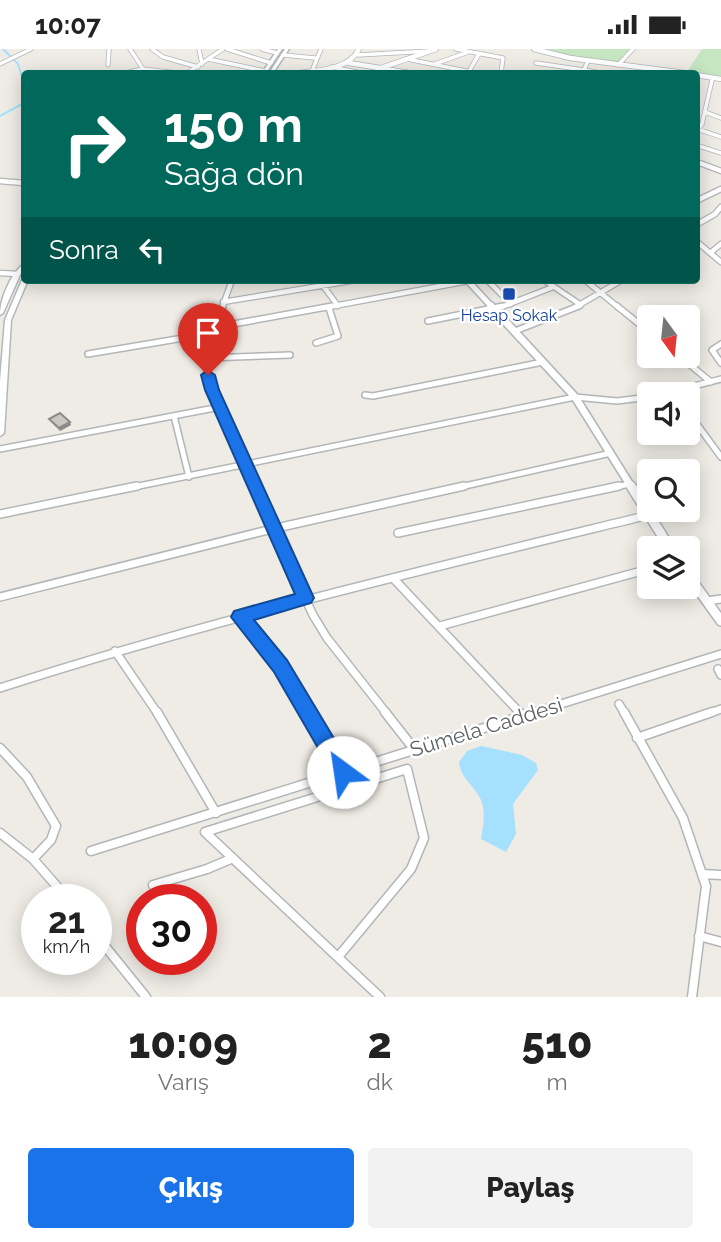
<!DOCTYPE html>
<html lang="tr">
<head>
<meta charset="utf-8">
<style>
  body { margin:0; font-family:Raleway,sans-serif; background:#f2f2f2; color:#222; height:100vh; display:flex; flex-direction:column; font-size:26px; white-space:nowrap }
  * { box-sizing:border-box; margin:0 }
  p { font-size:23px; color:#767676 }
  .icon { flex:none; width:38px; height:38px; fill:none; stroke:currentColor; stroke-width:2; stroke-linecap:round; stroke-linejoin:round }
  .map { position:relative; height:948px; overflow:hidden }
  .sheet { display:flex; flex-direction:column; background:#fff; flex:1 }
  .sheet>* { flex:none }
  .banner { position:absolute; left:21px; top:21px; width:679px; height:214px; border-radius:7px; box-shadow:0 4px 18px #0003; background:#00695c; color:#fff; overflow:hidden }
  .needle { width:46px; rotate:165deg }
  .buttons { position:absolute; left:637px; top:256px; display:grid; gap:14px }
  .buttons a { display:grid; place-items:center; width:63px; height:63px; border-radius:7px; background:#fff; box-shadow:0 4px 18px #0003; font-size:35px }
  .speed { position:absolute; left:21px; top:835px; display:flex; gap:14px; font-size:35px; font-weight:700; text-align:center }
  .speed>* { display:grid; place-content:center; width:91px; height:91px; border-radius:50%; background:#fff; box-shadow:0 4px 18px #0003; line-height:1 }
  .speed small { font-size:18px; font-weight:400 }
  .speed .limit { border:10px solid #d22; background:#fff; color:#111 }
  .pin { position:absolute; display:grid; place-items:center; width:60px; height:60px; color:#fff; margin:-72px -30px; border-radius:50% 50% 50% 0; rotate:-45deg; box-shadow:0 0 7px #0007 }
  .pin .icon { rotate:45deg }
  .me { position:absolute; width:77px; margin:-38px; rotate:329deg; stroke-linejoin:round; filter:drop-shadow(0 0 5px #0008) }
  .turn { display:flex; align-items:center; gap:24px; height:147px; padding:0 28px; font-size:32px }
  .turn .icon { width:91px; height:91px; stroke-width:2.5 }
  .turn b { display:block; font-size:49px; line-height:60px }
  .then { display:flex; align-items:center; height:66px; padding:0 28px; background:#0003; gap:14px; font-size:26px }
  .eta { display:flex; justify-content:space-evenly; align-items:center; height:119px; text-align:center }
  .eta b { font-size:42px; font-weight:800; line-height:49px }
  .cta { display:flex; gap:14px; margin-top:auto; padding:14px 28px }
  .cta a { flex:1; height:80px; border-radius:7px; background:#1a73e8; color:#fff; font-size:28px; font-weight:800; line-height:80px; text-align:center }
  .cta a+a { background:#f2f2f2; color:#222 }
  .status { display:flex; justify-content:space-between; align-items:center; height:49px; padding:0 35px; background:#fff; direction:ltr }
  .status svg { height:19px; fill:currentColor }
  .map>svg:first-child { display:block }
</style>
</head>
<body>
<div class="status"><b>10:07</b><svg viewBox="0 0 49 12"><path d="M0 12V9h3v3zM5 12V6h3v6zM10 12V3h3v9zM15 12V0h3v12zM26 1h20v11H26zM47 4h2v5h-2z"/></svg></div>
<div class="map">
<svg width="721" height="948" viewBox="0 0 721 948">
  <rect width="100%" height="100%" fill="#efebe5"/>
  <path fill="#c5e6c1" d="M538,0H629L617,14L584,10Z
    M702,0H721V29L687,23Z"/>
  <path fill="#a5e1fe" d="M481,697L522,706L536,714L538,721L513,755L516,785L506,803L481,790C483,778 486,763 481,751C474,736 461,730 459,713L467,702Z"/>
  <g fill="none" stroke-linecap="round" stroke-linejoin="round">
    <path stroke="#a5e1fe" stroke-width="2" d="M3,0L18,15L24,34
      M0,67L24,54"/>
    <g stroke="#b2b6b9" stroke-width="5">
      <path id="minor-far4" d="M130,0L143,20L141,24
        M152,0L163,8L198,18
        M199,0L202,15
        M227,0L271,14
        M262,0L277,4
        M321,0L312,22L323,24
        M456,0L503,9L501,24
        M283,6L315,9
        M358,6L430,2
        M208,10L265,22
        M407,10L476,24
        M536,14L584,21
        M587,14L584,21L601,24
        M0,15L31,0
        M435,15L468,3
        M108,16L109,0
        M618,16L633,0
        M332,18L361,24
        M381,19L413,24
        M125,24L143,20L177,24
        M187,24L223,0
        M468,24L479,5
        M705,63L721,69
        M700,81L721,88
        M696,85L702,75L712,31
        M696,96L721,104
        M696,113L702,115"/>
    </g>
    <g stroke="#b2b6b9" stroke-width="7">
      <path id="minor-far3" d="M697,113L721,122
        M0,132L24,134
        M696,152L721,140
        M696,176L715,165L721,158
        M696,192L721,213
        M710,204L721,195
        M0,224L17,225
        M319,231L338,257
        M487,231L511,255
        M544,231L581,256
        M585,231L619,259
        M223,253L356,231
        M222,259L232,231
        M323,259L468,232
        M499,259L553,238
        M574,259L622,231"/>
    </g>
    <g stroke="#b2b6b9" stroke-width="8">
      <path id="minor-far2" d="M223,257L204,310L212,341L254,439
        M617,257L649,283
        M428,272L503,257
        M217,278L332,257
        M515,282L579,257
        M316,294L338,287L329,259
        M721,295L712,301L721,314
        M88,305L213,284
        M678,306L711,333
        M205,309L290,306
        M663,345L721,330
        M365,346L373,347L543,313
        M688,363L721,408
        M174,367L189,428
        M0,400L220,358
        M129,439L575,348L617,352L649,348
        M456,439L611,404
        M611,439L629,435"/>
    </g>
    <g stroke="#b2b6b9" stroke-width="10">
      <path id="minor-far1" d="M253,437L313,566L327,589L387,665
        M0,465L137,437
        M398,484L619,437
        M393,529L521,665
        M0,548L272,480L464,437
        M707,552L721,550
        M240,567L280,617L309,665
        M440,577L649,520
        M115,602L158,665
        M718,620L721,626
        M0,639C214,570 431,519 649,466
        M619,655L625,665
        M529,665L721,605
        M707,665L721,660"/>
    </g>
    <g stroke="#b2b6b9" stroke-width="11">
      <path id="minor" d="M157,663L216,764
        M307,663L343,723
        M385,663L414,700
        M519,663L523,667
        M624,663L683,769L706,837L692,948
        M637,689L712,663
        M0,699L27,728L56,777L51,791L33,810
        M0,784L33,810L68,850
        M91,802L535,663
        M702,825L721,826
        M153,836L207,820L233,809
        M96,886L146,948
        M699,887L721,893
        M338,908L411,820L424,789L407,720L205,783L380,948"/>
    </g>
    <g stroke="#b2b6b9" stroke-width="6">
      <path id="tertiary-far3" d="M534,0L570,9L685,24
        M349,14L380,19
        M299,24C319,21 349,21 359,0
        M374,24L381,19L436,0
        M696,26L721,30"/>
    </g>
    <g stroke="#b2b6b9" stroke-width="8">
      <path id="tertiary-far2" d="M467,231L493,259"/>
    </g>
    <g stroke="#b2b6b9" stroke-width="10">
      <path id="tertiary-far1" d="M491,257L575,348L632,439"/>
    </g>
    <g stroke="#b2b6b9" stroke-width="12">
      <path id="tertiary" d="M631,437L670,499
        M688,526L721,572"/>
    </g>
    <g stroke="#b3b8bc" stroke-width="3">
      <path id="secondary" d="M278,0H282L266,24H262Z
        M285,0H289L273,24H269Z
        M24,215V220L20,226L3,264L0,266C0,250 11,224 24,215Z
        M24,229V231H28L11,271L4,384L0,387V332L5,271L22,231Z"/>
    </g>
    <use href="#minor-far4" stroke="#fff" stroke-width="3.5"/>
    <use href="#minor-far3" stroke="#fff" stroke-width="4.5"/>
    <use href="#minor-far2" stroke="#fff" stroke-width="5"/>
    <use href="#minor-far1" stroke="#fff" stroke-width="7"/>
    <use href="#minor" stroke="#fff" stroke-width="8"/>
    <use href="#tertiary-far3" stroke="#fff" stroke-width="4.5"/>
    <use href="#tertiary-far2" stroke="#fff" stroke-width="5"/>
    <use href="#tertiary-far1" stroke="#fff" stroke-width="7"/>
    <use href="#tertiary" stroke="#fff" stroke-width="9"/>
    <use href="#secondary" fill="#fff" fill-rule="evenodd"/>
  </g>
  <path fill="#aeaaa6" d="M49,370L71,376L60,382L51,373Z"/>
  <path fill="#8d8b87" d="M70,373L71,376L60,382L59,379Z"/>
  <path fill="#cac6c1" stroke="#8d8b87" stroke-width="2" d="M60,364L70,373L59,379L49,370Z"/>
  <path fill="#1a73e8" stroke="#114b97" stroke-width="2" d="M208,321L215,326L219,341L314,549L311,554L254,571L287,611L350,716L353,723L350,730L343,732L336,730L274,623L231,568L234,562L295,545L205,341L201,326Z"/>
  <rect fill="#1a4fb4" stroke="#fff" stroke-width="2.5" x="502" y="238" width="14" height="14" rx="3.5"/>
  <g text-anchor="middle" dominant-baseline="central" stroke-width="5" stroke-linejoin="round" paint-order="stroke">
    <g font-size="16" fill="#164399" stroke="#fff">
      <text x="509" y="266">Hesap Sokak</text>
    </g>
    <g font-size="21" fill="#5c6165" stroke="#fff">
      <text transform="translate(486 678) rotate(-17)">Sümela Caddesi</text>
    </g>
  </g>
</svg>
<div class="buttons">
<a><svg class="needle" viewBox="-14 -14 28 28"><path d="M0-13l5 13h-10z" fill="#e53935"/><path d="M0 13l5-13h-10z" fill="#767676"/></svg></a>
<a><svg class="icon" aria-label="sound" viewBox="0 0 24 24"><path d="M4 9h4l5-4v14l-5-4H4zM17 9q2 3 0 6"/></svg></a>
<a><svg class="icon" aria-label="search" viewBox="0 0 24 24"><circle cx="10" cy="10" r="6"/><path d="M15 15l6 6"/></svg></a>
<a><svg class="icon" aria-label="layers" viewBox="0 0 24 24"><path d="M12 4l9 5-9 5-9-5zM3 14l9 5 9-5"/></svg></a>
</div>
<div class="speed"><div>21<small>km/h</small></div><div class="limit">30</div></div>
<div class="pin" style="left:208px;top:326px;background:#d93025"><svg class="icon" aria-label="arrive" viewBox="0 0 24 24"><path d="M6 21V4h12l-3 4 3 4H6"/></svg></div>
<svg class="me" style="left:343px;top:723px" viewBox="-20 -20 40 40"><circle r="19" fill="#fff"/><path d="M0-13L10 11 0 6-10 11z" fill="#1a73e8"/></svg>
<div class="banner">
<div class="turn"><svg class="icon" aria-label="right" viewBox="0 0 24 24"><path d="M7 20v-9h11M14 6l5 5-5 5"/></svg><div><b>150 m</b>Sağa dön</div></div>
<div class="then">Sonra<svg class="icon" aria-label="left" viewBox="0 0 24 24"><path d="M17 20v-9H6M10 6l-5 5 5 5"/></svg></div>
</div>
</div>
<section class="sheet">
<div class="eta">
<div><b>10:09</b><p>Varış</p></div>
<div><b>2</b><p>dk</p></div>
<div><b>510</b><p>m</p></div>
</div>
<div class="cta"><a>Çıkış</a><a>Paylaş</a></div>
</section>
</body>
</html>
